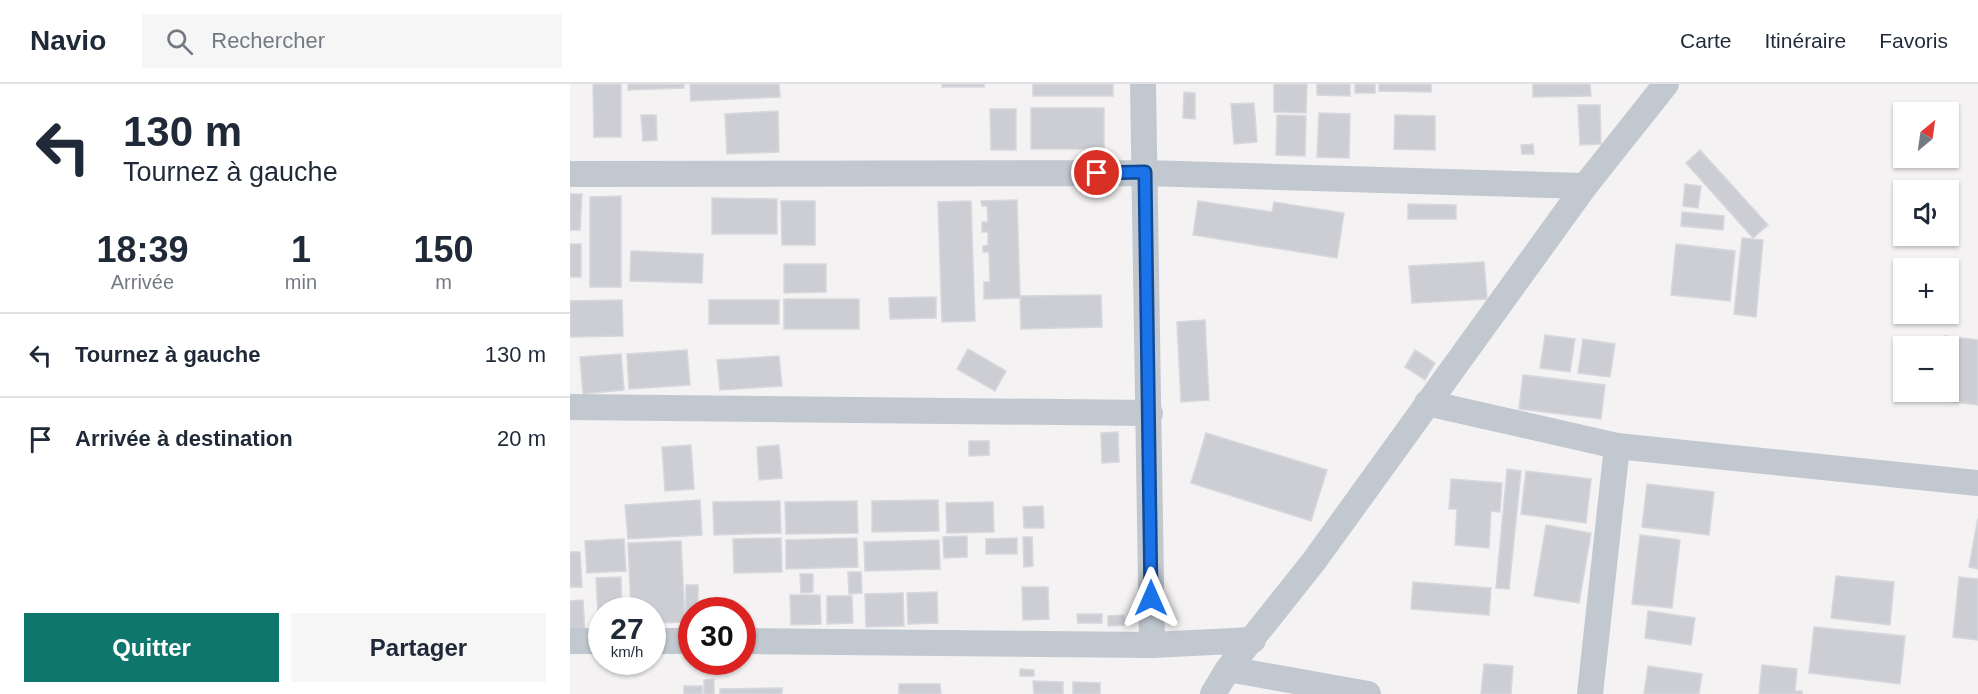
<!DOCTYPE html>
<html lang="fr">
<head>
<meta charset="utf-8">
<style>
  body { margin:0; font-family:Helvetica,sans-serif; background:#f6f6f7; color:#1f2937; height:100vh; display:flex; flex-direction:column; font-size:22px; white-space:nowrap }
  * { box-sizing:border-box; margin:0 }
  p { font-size:20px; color:#747a83 }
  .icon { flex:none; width:33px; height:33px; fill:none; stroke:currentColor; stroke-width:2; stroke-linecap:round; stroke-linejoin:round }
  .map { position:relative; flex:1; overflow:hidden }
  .side { display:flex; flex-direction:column; background:#fff; width:570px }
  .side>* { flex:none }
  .top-card { background:#fff; color:#1f2937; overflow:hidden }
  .needle { width:39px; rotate:29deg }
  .tools { position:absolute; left:1323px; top:18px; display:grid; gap:12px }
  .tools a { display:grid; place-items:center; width:66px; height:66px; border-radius:0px; background:#fff; box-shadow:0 2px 4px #0004; font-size:30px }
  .speed { position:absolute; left:18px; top:513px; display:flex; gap:12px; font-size:30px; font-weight:700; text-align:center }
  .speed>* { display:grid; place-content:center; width:78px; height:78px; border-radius:50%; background:#fff; box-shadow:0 2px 4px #0004; line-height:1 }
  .speed small { font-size:15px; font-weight:400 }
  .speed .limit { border:9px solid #d22; background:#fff; color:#111 }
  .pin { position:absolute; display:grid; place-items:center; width:51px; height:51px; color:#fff; margin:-26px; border:3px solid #fff; border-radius:50%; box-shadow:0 2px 6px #0007 }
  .me { position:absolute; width:66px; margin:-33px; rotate:0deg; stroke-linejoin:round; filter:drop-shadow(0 0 4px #0008) }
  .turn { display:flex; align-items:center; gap:21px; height:126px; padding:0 24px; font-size:27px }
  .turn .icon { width:78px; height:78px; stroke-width:2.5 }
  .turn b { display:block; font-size:42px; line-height:51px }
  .eta { display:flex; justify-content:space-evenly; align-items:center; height:102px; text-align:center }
  .eta b { font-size:36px; font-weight:700; line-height:42px }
  .cta { display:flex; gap:12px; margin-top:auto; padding:12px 24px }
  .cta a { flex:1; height:69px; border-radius:0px; background:#0f766e; color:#fff; font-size:24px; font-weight:700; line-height:69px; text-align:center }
  .cta a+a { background:#f6f6f7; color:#1f2937 }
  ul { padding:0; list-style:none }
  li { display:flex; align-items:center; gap:18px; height:84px; padding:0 24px; border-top:2px solid #e0e1e3 }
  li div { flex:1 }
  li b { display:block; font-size:22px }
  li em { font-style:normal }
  header { display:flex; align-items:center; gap:36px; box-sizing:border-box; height:84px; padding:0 30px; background:#fff; border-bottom:2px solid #e0e1e3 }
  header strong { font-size:28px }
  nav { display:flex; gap:33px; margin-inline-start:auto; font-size:21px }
  .search { width:420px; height:54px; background:#f6f6f7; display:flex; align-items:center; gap:15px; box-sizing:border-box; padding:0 21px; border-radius:0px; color:#747a83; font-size:22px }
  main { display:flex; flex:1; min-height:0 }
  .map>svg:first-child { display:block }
</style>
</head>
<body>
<header>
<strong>Navio</strong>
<div class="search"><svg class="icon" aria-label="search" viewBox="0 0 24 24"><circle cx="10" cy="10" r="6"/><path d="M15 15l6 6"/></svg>Rechercher</div>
<nav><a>Carte</a><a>Itinéraire</a><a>Favoris</a></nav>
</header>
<main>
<section class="side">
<div class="top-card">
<div class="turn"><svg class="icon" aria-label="left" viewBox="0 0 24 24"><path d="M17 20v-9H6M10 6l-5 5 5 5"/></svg><div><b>130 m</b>Tournez à gauche</div></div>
</div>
<div class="eta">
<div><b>18:39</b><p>Arrivée</p></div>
<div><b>1</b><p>min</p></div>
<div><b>150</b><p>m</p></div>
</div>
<ul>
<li><svg class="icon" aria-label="left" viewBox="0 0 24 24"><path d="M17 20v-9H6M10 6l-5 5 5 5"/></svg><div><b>Tournez à gauche</b></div><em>130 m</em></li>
<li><svg class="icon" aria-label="arrive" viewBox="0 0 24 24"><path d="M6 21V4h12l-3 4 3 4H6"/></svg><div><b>Arrivée à destination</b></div><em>20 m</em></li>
</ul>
<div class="cta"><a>Quitter</a><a>Partager</a></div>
</section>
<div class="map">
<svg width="1408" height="610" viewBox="0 0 1408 610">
  <rect width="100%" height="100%" fill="#f4f2f2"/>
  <path fill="#ccced4" stroke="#d6d8dd" stroke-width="1.5" d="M23,0H51V53H24Z
    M58,0H114V4L58,6Z
    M120,0H209L210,13L121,17Z
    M372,0H414V3H372Z
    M463,0H543V12H463Z
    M704,0H737L736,29L704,28Z
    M747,0H780V12L747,11Z
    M785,0H805V9H785Z
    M809,0H861V8L809,7Z
    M963,0H1020L1021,12L963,13Z
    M614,8L625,9V35L613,34Z
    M684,19L687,58L664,60L661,20Z
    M1008,21H1030L1031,60L1010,61Z
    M461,24H534V65H461Z
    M420,25H446V66H421Z
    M208,27L209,68L157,70L155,30Z
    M749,29L780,30L779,74L747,73Z
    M71,31H86L87,56L73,57Z
    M707,31L736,32L735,72L706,71Z
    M825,31L865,32V66L824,65Z
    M963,60L964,70H952L951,61Z
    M1130,66L1198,141L1183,154L1116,79Z
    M1115,100L1131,102L1128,124L1113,122Z
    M0,110H12L10,146H0Z
    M51,112V203H20V113Z
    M142,114L207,115V150H142Z
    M447,116L450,214L414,215V198H420L419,168H413V162L418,161V148H412V138H418L417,122H412L411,117Z
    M211,117H245V161H212Z
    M401,117L405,237L372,238L368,118Z
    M628,117L702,128L704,118L774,129L767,174L623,151Z
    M838,120L886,121V135H838Z
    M1112,128L1154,132L1153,146L1111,142Z
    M1172,154L1193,156L1186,233L1164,230Z
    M0,160H11V193H0Z
    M1106,160L1165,167L1160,217L1101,211Z
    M61,167L133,170L132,199L60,197Z
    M914,178L917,215L842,219L839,182Z
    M214,180H256V208L214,209Z
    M531,211L532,243L451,245L450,212Z
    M366,213V234L320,235L319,214Z
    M214,215H289V245H214Z
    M52,216L53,252L0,253V217Z
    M139,216H209V240H139Z
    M635,236L639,316L611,318L607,238Z
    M975,251L1005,255L1000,288L970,284Z
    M1375,252L1408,256V321L1368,316L1369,308H1378V262H1374Z
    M1013,255L1045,260L1040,293L1008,289Z
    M398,265L436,287L425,307L387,285Z
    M117,266L120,301L59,305L57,270Z
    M845,266L865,279L855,296L835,283Z
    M51,270L54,306L13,310L10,273Z
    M209,272L212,302L150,306L147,276Z
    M953,291L1035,301L1031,335L949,325Z
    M548,348L549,378L532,379L531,349Z
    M636,349L757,386L741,437L621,399Z
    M399,357H419V371L399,372Z
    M121,361L124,405L95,407L92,363Z
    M209,361L212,394L189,396L187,363Z
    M937,385L951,387L939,505L926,504Z
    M956,387L1021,395L1016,439L951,430Z
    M881,395L932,399L930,428L921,427L919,464L885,461L887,425H879Z
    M1077,400L1144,408L1139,451L1072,443Z
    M130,416L132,451L58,455L55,421Z
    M368,416L369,447L302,448V417Z
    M210,417L211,449L144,451L143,418Z
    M287,417L288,449L216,450L215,418Z
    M423,418L424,448L377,449L376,419Z
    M473,422L474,444H454L453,423Z
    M1408,434V485L1399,483Z
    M976,441L1021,449L1009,519L964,512Z
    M1070,451L1110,456L1102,524L1062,520Z
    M397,452V473L374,474L373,453Z
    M453,453H462L463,482L454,483Z
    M211,454L212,488L164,489L163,455Z
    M287,454L288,483L216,485V456Z
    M447,454V470H416V455Z
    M54,455L56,487L17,489L15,457Z
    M369,456L370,485L295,487L294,458Z
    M111,457L115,538L82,539V526H61L58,459Z
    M0,468H10L12,503H0Z
    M278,488H291L292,509L279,510Z
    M230,490H243V508L231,509Z
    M1266,492L1324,498L1320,541L1261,534Z
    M51,493L52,526H32V548H29L26,494Z
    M1389,493L1408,495V556L1383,553Z
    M843,498L921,504L919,531L841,525Z
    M116,501H128V526H122V532H116Z
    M452,503H478L479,535L453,536Z
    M367,508L368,539L338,540L337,509Z
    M333,509L334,542L296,543L295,510Z
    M220,511H250L251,540L221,541Z
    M257,512H282L283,539L257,540Z
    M13,516L15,550L0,551V517Z
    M1078,527L1125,534L1121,561L1075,554Z
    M507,530H532V539H508Z
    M554,531L555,541L538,542V532Z
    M1244,543L1335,552L1330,600L1239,589Z
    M914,580L943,582L941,610H911Z
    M1192,581L1227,585L1225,607H1232V610H1189Z
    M1078,582L1132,590L1129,610H1074Z
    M450,585L464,586V592H450Z
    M144,595V610H134V596Z
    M463,597L493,598V610H464Z
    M503,598L530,599V610H503Z
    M329,600H370L371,610H329Z
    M114,602H132V610H114Z
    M212,604V610H150V605Z"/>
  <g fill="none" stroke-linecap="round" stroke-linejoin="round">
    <path stroke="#c1c8d0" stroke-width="26" d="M573,0L582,561
      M0,90L575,89L1015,102
      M857,319L1047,362L1408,399
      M0,323L580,329
      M0,557H32
      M82,557H122
      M172,557L582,561L683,556
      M658,585L798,610
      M643,610L658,585L744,477L1015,102L1096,0
      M1020,610L1047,362"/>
  </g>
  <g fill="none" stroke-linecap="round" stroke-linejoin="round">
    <g stroke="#114b97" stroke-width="15">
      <path id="route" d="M527,89L575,88L581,514"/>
    </g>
    <use href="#route" stroke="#1a73e8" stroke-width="10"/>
  </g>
</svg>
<div class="tools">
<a><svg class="needle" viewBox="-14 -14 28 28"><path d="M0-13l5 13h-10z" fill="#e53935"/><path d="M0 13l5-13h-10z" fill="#747a83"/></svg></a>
<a><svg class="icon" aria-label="sound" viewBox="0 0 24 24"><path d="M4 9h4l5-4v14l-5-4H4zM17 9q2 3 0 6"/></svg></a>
<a>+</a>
<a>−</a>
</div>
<div class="speed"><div>27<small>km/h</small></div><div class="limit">30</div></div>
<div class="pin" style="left:527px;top:89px;background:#d93025"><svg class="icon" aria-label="arrive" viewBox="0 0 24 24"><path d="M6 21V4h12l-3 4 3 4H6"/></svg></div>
<svg class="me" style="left:581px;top:514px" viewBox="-20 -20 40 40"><path d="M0-17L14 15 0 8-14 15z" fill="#1a73e8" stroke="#fff" stroke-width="4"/></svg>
</div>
</main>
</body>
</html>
